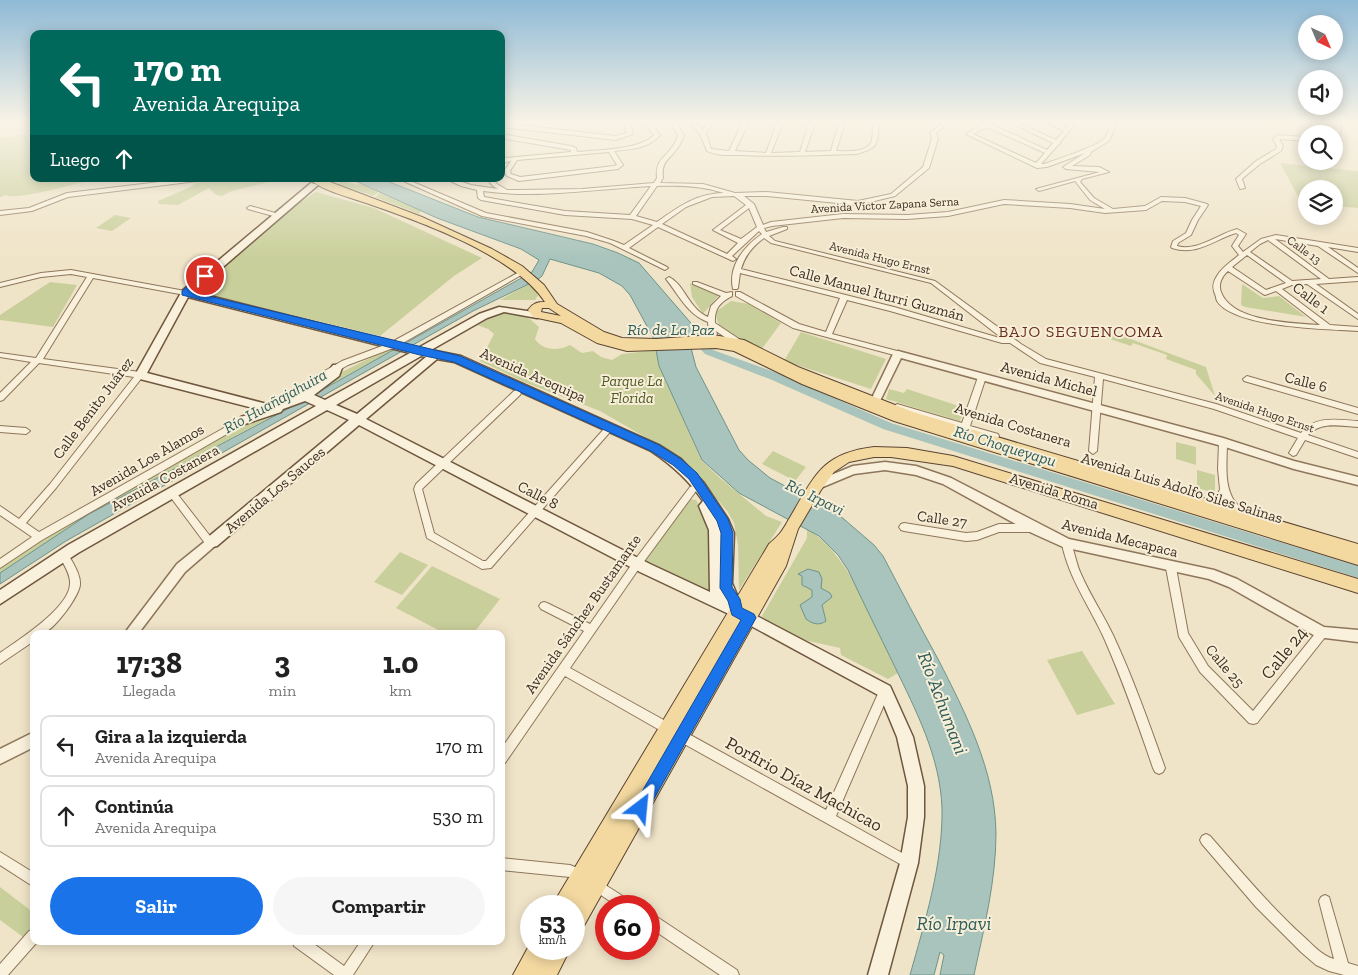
<!DOCTYPE html>
<html lang="es">
<head>
<meta charset="utf-8">
<style>
  body { margin:0; font-family:"Zilla Slab",serif; background:#f6f6f6; color:#222; height:100vh; display:flex; flex-direction:column; font-size:19px; white-space:nowrap }
  * { box-sizing:border-box; margin:0 }
  p { font-size:16px; color:#767676 }
  .icon { flex:none; width:28px; height:28px; fill:none; stroke:currentColor; stroke-width:2; stroke-linecap:round; stroke-linejoin:round }
  .map { position:relative; flex:1; overflow:hidden }
  .details { position:absolute; left:30px; top:630px; width:475px; height:315px; display:flex; flex-direction:column; background:#fff; border-radius:10px; box-shadow:0 2px 12px #0003 }
  .details>* { flex:none }
  .hud { position:absolute; left:30px; top:30px; width:475px; height:152px; border-radius:10px; box-shadow:0 2px 12px #0003; background:#00695c; color:#fff; overflow:hidden }
  .needle { width:32px; rotate:136deg }
  .buttons { position:absolute; left:1298px; top:15px; display:grid; gap:10px }
  .buttons a { display:grid; place-items:center; width:45px; height:45px; border-radius:50%; background:#fff; box-shadow:0 2px 12px #0003; font-size:25px }
  .speed { position:absolute; left:520px; top:895px; display:flex; gap:10px; font-size:25px; font-weight:700; text-align:center }
  .speed>* { display:grid; place-content:center; width:65px; height:65px; border-radius:50%; background:#fff; box-shadow:0 2px 12px #0003; line-height:1 }
  .speed small { font-size:12px; font-weight:400 }
  .speed .limit { border:8px solid #d22; background:#fff; color:#111 }
  .pin { position:absolute; display:grid; place-items:center; width:42px; height:42px; color:#fff; margin:-21px; border:2px solid #fff; border-radius:50%; box-shadow:0 1px 5px #0007 }
  .me { position:absolute; width:55px; margin:-28px; rotate:29deg; stroke-linejoin:round; filter:drop-shadow(0 0 4px #0008) }
  .turn { display:flex; align-items:center; gap:18px; height:105px; padding:0 20px; font-size:22px }
  .turn .icon { width:65px; height:65px; stroke-width:2.5 }
  .turn b { display:block; font-size:35px; line-height:42px }
  .then { display:flex; align-items:center; height:48px; padding:0 20px; background:#0003; gap:10px; font-size:19px }
  .eta { display:flex; justify-content:space-evenly; align-items:center; height:85px; text-align:center }
  .eta b { font-size:30px; font-weight:700; line-height:35px }
  .primary-button { display:flex; gap:10px; margin-top:auto; padding:10px 20px }
  .primary-button a { flex:1; height:58px; border-radius:30px; background:#1a73e8; color:#fff; font-size:20px; font-weight:700; line-height:58px; text-align:center }
  .primary-button a+a { background:#f6f6f6; color:#222 }
  ul { padding:0; list-style:none }
  li { display:flex; align-items:center; gap:15px; height:62px; margin:0 10px 8px; padding:0 10px; border:2px solid #e0e0e0; border-radius:10px }
  li div { flex:1 }
  li b { display:block; font-size:19px }
  li em { font-style:normal }
  .map>svg:first-child { display:block }
</style>
</head>
<body>
<div class="map">
<svg width="1358" height="975" viewBox="0 0 1358 975">
  <rect width="100%" height="100%" fill="#f0e4c8"/>
  <path fill="#c9cf9b" d="M25,134L30,141H34V179L92,180C76,183 17,201 6,195L0,197V136L5,138Z
    M1280,163L1358,171V208L1334,206V189H1306V203L1301,202Z
    M202,179H256L269,182L232,191L222,196L216,195L209,188L178,205L159,204L158,201L188,188Z
    M342,181L357,185L360,184L379,192L373,196L336,184Z
    M316,192L374,208L482,258L454,276L380,336L196,292L288,210Z
    M380,193L421,211L419,214L375,197Z
    M115,215L131,218L112,231L96,228Z
    M50,282L77,285L53,327L0,320V315Z
    M531,283L539,294L535,300H500Z
    M690,283L719,295L703,314L692,297Z
    M1242,284L1263,298L1279,296L1306,317L1245,307L1241,305Z
    M731,301L749,304L781,323L761,350C745,342 712,333 717,311Z
    M513,312L530,319L539,327L535,339C543,351 558,351 570,345L582,353L593,351L601,357L612,360L622,354L657,350L659,366L702,461L720,478L766,516L782,522L739,590L738,545L734,523L727,511L683,459L600,411L524,382L480,361L494,334L488,329L477,325L492,316Z
    M1093,325L1206,367L1215,396L1196,374V370L1166,359L1167,355L1133,343L1131,346L1089,332Z
    M801,332L886,359L871,389L784,361Z
    M395,349L311,395L338,374L382,352Z
    M889,389L904,393L907,389L965,408L960,421L886,399Z
    M282,410H284L89,514L0,573V565L39,539L248,422Z
    M1176,442L1196,447V465L1176,459Z
    M773,451L806,467L795,481L762,464Z
    M1197,470L1215,475V493L1197,488Z
    M690,499L696,500L709,520L711,590L706,592L646,564L645,561Z
    M807,529C850,553 876,629 898,673L888,679L841,655L840,648L804,640L764,620L762,616L807,538Z
    M400,552L428,565L402,595L374,582Z
    M432,566L500,599L473,634H446L396,608Z
    M1082,651L1115,704L1077,715L1047,660Z
    M0,887L34,913V925L23,937L0,920Z"/>
  <path fill="#a9c4bc" stroke="#6f938a" d="M351,179H382L478,217L593,244L618,253L639,263L703,337L691,348L696,367L739,450L748,460L770,478L838,514L874,545L883,556C901,590 919,625 938,659C966,714 995,770 996,833C996,881 984,928 974,975H940L944,955L940,952L934,975H910C925,921 943,864 942,808C940,756 916,711 894,665C879,634 863,602 848,570L838,555L819,536L739,493L702,460L659,366L654,339L630,295L622,286L599,273L550,259L542,276L537,280L473,311L66,541L0,584V573L89,514L297,404L532,272L539,260L521,249L437,218Z
    M808,569L819,572L822,579L821,588L830,593L832,597L822,605L826,621C819,626 813,624 806,619L800,605L812,597V590L802,585V576L798,574Z"/>
  <g fill="none" stroke-linecap="round" stroke-linejoin="round">
    <path fill="#a9c4bc" fill-rule="evenodd" d="M694,334L698,335L713,350L780,374L891,423L1358,566V578L883,429L772,380L705,354L689,337Z"/>
    <g stroke="#8d765c" stroke-width="2">
      <path id="minor" d="M501,123L616,136L627,133L624,123H630L633,134L616,140L501,127Z
        M645,123H651L660,135C648,149 631,149 614,151L623,165L618,169L519,181L507,176L504,171L511,161L501,163V159L504,158L571,152V150L501,138V134L571,146L576,148L577,152C598,150 640,150 654,135ZM609,152L617,165L614,166L520,177L511,174L510,171L517,160Z
        M670,123H676L684,135C682,139 681,143 679,146C670,160 661,160 663,178L660,183L703,184L735,193L767,192L858,201L891,194L923,167L932,139L930,133L942,123H948L936,133L938,139L929,168L895,196L858,205L767,196H744L754,204L763,225L771,222L843,214L907,215L948,212L1004,200L1070,204L1105,209L1090,200L1075,181L1039,191L1036,189L1100,172L1066,169L1063,167L1085,153L1047,167L1037,168L966,134L984,123H993L991,124L1047,150L1053,143L1011,123H1018L1056,140L1064,131L1048,123H1055L1066,128L1070,123H1076L1060,142V144L1058,145L1041,164H1044C1056,160 1100,145 1105,138C1108,133 1109,127 1111,123H1117L1109,141L1091,152L1090,155L1072,166L1099,167L1109,172L1082,179L1080,182L1094,198L1113,209L1145,206L1161,197L1185,198L1207,204L1208,205L1198,220L1191,235L1178,243L1177,246C1197,252 1218,234 1237,229L1246,234L1238,246L1243,252L1261,239L1276,235L1358,248V252L1328,247L1358,268V273L1318,246L1275,239L1329,279L1358,277V281L1316,284L1358,314V319L1307,284L1292,285L1282,289L1330,325L1358,327V331C1328,329 1234,328 1217,301C1216,299 1216,296 1215,294C1212,287 1213,282 1217,276C1222,267 1231,262 1239,255L1232,246L1239,235L1236,233C1213,240 1198,256 1172,248L1171,247L1173,241L1186,233L1192,220L1201,206L1185,202L1162,201L1146,210L1105,213L1070,208L1004,204L948,216L907,219L843,218L772,226L764,228L766,232L783,227H787V229L769,236L775,241L935,281L1021,344L1046,359L1216,404L1301,433C1315,415 1338,420 1358,421V427C1341,426 1321,421 1308,435L1358,452V458L1305,440L1296,455L1293,456L1289,453L1298,438L1214,409L1103,379L1097,451L1093,454L1089,451L1095,377L1040,363L1010,343H1002L890,311L847,300L832,334L901,352L902,354L898,356L793,328L736,296V292H740L799,324L826,332L840,298L740,273L738,288L737,289H733C728,267 743,247 762,234L759,231L732,256L736,259L733,261L658,227L629,248L667,267L668,268L665,270L610,243L586,236L482,216L399,179H406L486,213L587,232L614,241L624,245L653,225L632,219L565,215L481,200L478,198L477,190L461,186L446,179H453L471,185L498,189L493,186L487,179H493L497,184L507,190H518L582,189L654,183L657,178C655,160 664,159 673,146C675,143 677,139 678,135ZM987,127L1045,153L1036,163L973,134ZM651,186L630,215L565,211L484,197L483,191C539,199 595,189 651,186ZM657,186C679,185 703,186 724,193C697,193 678,207 657,222L636,216ZM734,196L746,205L713,230L738,243L727,254L662,224L686,207L712,197ZM749,208L757,227L741,239L720,230ZM764,238L771,243L931,283L1003,339L894,307L741,269C745,255 753,246 764,238ZM1268,240L1321,279L1292,281L1250,252L1260,244ZM1247,255L1286,283L1266,290L1232,267ZM1228,271L1263,294L1265,295L1276,291L1320,325C1292,323 1232,322 1221,292C1218,284 1222,276 1228,271Z
        M690,123H696L703,130L707,123H713L706,133L711,149L729,151L742,123H748L735,151L766,153L777,123H783L771,153L800,152L809,123H815L805,152L831,151L839,123H845L836,151C846,151 865,153 871,143C873,138 873,129 873,123H879C877,145 879,148 856,154C817,155 779,157 741,155C729,155 718,156 707,151L700,134Z
        M1210,123H1220L1217,125Z
        M1335,123H1341L1340,136L1334,141Z
        M1278,135L1306,137V141L1279,139L1283,146L1281,151L1260,164L1244,177L1242,179L1245,188L1240,189L1236,179L1237,178L1256,161L1276,149L1277,146L1273,139Z
        M185,179H200L197,181L68,197L32,211L0,215V211L29,208L67,193Z
        M250,206L279,214L280,215L277,217L248,209L247,208Z
        M71,270L185,291L188,293L185,295L93,278L43,359L140,372L144,375L56,488L26,523L39,532L247,415H253L254,417L253,419L42,540L0,568V559L32,537L0,515V506L19,519L50,484L134,377L39,363L3,400L0,401V393L31,362L0,357V353L36,358L87,277L71,274L41,277L0,287V283L41,273Z
        M521,271L523,272V274L396,347L348,365L273,408H267L266,406L267,404L342,361L390,343Z
        M669,277C685,285 688,308 708,317L711,306L721,296L693,284V282H697L726,293L732,292V296C720,302 714,309 715,323L742,341V345H736L716,331L717,334L712,342H706L705,340L709,334L708,322C687,314 679,295 666,279Z
        M982,374L986,377L970,426L998,434L999,436L998,438L995,439L894,409L893,407L897,404L962,423L978,377Z
        M1247,376L1358,408V414L1244,381L1243,379Z
        M517,390L521,393L520,395L422,489L434,533L483,561H486L603,430L606,429L610,432L491,568L482,569L427,538L414,489L416,484L514,391Z
        M0,426L26,428L30,431L26,434L0,432Z
        M1223,439L1227,442C1227,460 1224,481 1232,497C1234,502 1239,505 1241,510L1240,513C1232,515 1228,506 1225,500L1212,506L1209,504L1208,502L1209,500L1217,497L1220,489L1218,469L1219,442Z
        M693,486L696,487L697,489L696,491L640,567L570,668L671,724L673,728L671,732L667,733L663,732L565,676L505,763L501,765V749L584,631L541,609L539,606L541,603L544,602L547,603L590,624L634,561L690,487Z
        M172,490L175,491L210,536L215,539L217,542L215,545L212,546L204,542L169,495L168,493L169,491Z
        M904,523L966,533L977,532L999,524H1034L1037,525L1039,528L1037,531L1034,532H999L977,540L966,541L904,531L901,530L899,527L901,524Z
        M1067,540L1070,541C1075,552 1076,564 1081,574C1090,595 1103,614 1113,635C1133,678 1149,723 1165,768L1163,772L1159,774L1155,772L1153,768C1138,724 1123,681 1104,638C1090,607 1069,579 1062,544L1064,541Z
        M64,551L67,552C72,562 81,574 80,585C78,598 54,630 42,634C39,634 36,634 34,634V641L0,664V653C19,640 69,608 70,584C71,574 63,564 59,555L61,552Z
        M1171,564L1174,565L1176,568L1188,633L1208,666L1253,711L1318,630L1322,628L1326,630L1327,633L1326,636L1257,723L1253,724L1249,723L1200,672L1179,637L1166,568L1168,565Z
        M885,686L889,687L890,691L836,816L913,859L915,863L913,867L909,869L677,740L675,736L677,732L681,731L685,732L826,810L881,687Z
        M1206,834L1210,836C1240,870 1269,905 1303,936C1312,944 1322,956 1334,959L1319,901L1321,897L1325,895L1329,897L1348,963L1358,966V975H1344L1329,971L1316,965L1301,952L1256,907L1202,844L1200,840L1202,836Z
        M0,852L34,873V887L0,865Z
        M501,858L570,865L585,871L587,875L585,879L581,881L570,877L501,870Z
        M596,879L632,902L634,906H617L592,889L590,885L592,881Z
        M649,914L654,915L737,970L739,975H720L649,927Z
        M34,930V941H38L8,975H0V964L29,931Z
        M293,941H310L344,966L361,941H375L353,975H334L294,946Z"/>
    </g>
    <g stroke="#8d765c" stroke-width="3">
      <path id="tertiary" d="M898,351L1223,438L1294,461L1358,477V485L1294,469L1222,446L901,358L877,407L862,406L861,403L862,400H871L893,354Z
        M885,462L916,466L951,478L1069,539L1214,570L1237,579L1324,627L1358,630V642L1317,637L1229,587L1209,579L1063,547L1032,533L943,484L916,475L885,470L854,474L818,489L814,488L812,485L814,482L853,466Z
        M212,537L216,539L218,542L216,545L185,572L138,634H124L177,564L208,539Z
        M34,732V747L0,764V749Z"/>
    </g>
    <g stroke="#6f573f" stroke-width="3">
      <path id="secondary" d="M311,183L318,185L194,292L418,348L479,314L499,307L541,313V317L537,318L504,312L487,318L431,350L461,356L659,445L681,459L704,483L728,519L734,533L732,583L742,607L741,615L736,617L731,615L640,572L359,425L217,546L212,547L207,546L205,542L207,538L349,420L327,410L78,553L0,604V590L68,545L316,406L305,401L283,409L281,412L245,424L241,423L239,420L241,417L261,410L140,379L135,375L182,291ZM188,297L410,353L325,400L314,395L339,376L342,368L341,365H333C321,386 290,399 267,404L147,373ZM421,356L426,357L357,414L336,405ZM437,359L454,362L651,451C672,465 689,480 703,501L699,506L709,530L710,592L650,564L366,419Z
        M749,612L890,686L913,737L924,786V817L918,863L888,975H868L900,863L908,817V786L897,737L880,696L744,622L742,618L744,614Z"/>
    </g>
    <g stroke="#5b4430" stroke-width="2">
      <path id="primary" d="M309,179H322L422,217L492,249L522,266L544,285L557,304L604,332L622,338L656,339L713,335L744,340L798,367L913,412L1358,544V565L894,421L802,384L734,351L716,348L627,351L597,343L561,323L533,317L528,310C533,303 537,302 545,302C514,255 421,222 369,204C350,197 325,192 309,179ZM542,308H549L561,316L541,312Z
        M874,447L907,448L953,456L1358,579V593L953,466L891,457H874L849,462L834,472L821,490L798,529L786,566L581,931L574,934V906H553L556,899L769,544C783,532 783,529 792,514C816,473 824,453 874,447Z
        M531,942V949H570L557,975H513Z"/>
    </g>
    <use href="#minor" fill="#faf1dc" fill-rule="evenodd"/>
    <use href="#tertiary" fill="#faf1dc" fill-rule="evenodd"/>
    <use href="#secondary" fill="#faf1dc" fill-rule="evenodd"/>
    <use href="#primary" fill="#f3d9a0" fill-rule="evenodd"/>
  </g>
  <linearGradient id="sky" x2="0" y2="1"><stop stop-color="#8fbad6"/><stop offset="0.47" stop-color="#f8f3e6"/><stop offset="1" stop-color="#f8f3e6" stop-opacity="0"/></linearGradient>
  <rect width="1358" height="259" fill="url(#sky)"/>
  <path fill="#1a73e8" stroke="#114b97" d="M202,274L209,276L192,292L460,356L659,445L681,459L697,473L728,519L733,533L732,587L740,599L742,608L754,614L756,618L646,813L641,815L636,813L633,808L636,802L741,620L732,615L728,601L720,588L721,533L717,521L689,479L673,465L651,451L454,362L420,355L182,295V291Z"/>
  <g text-anchor="middle" dominant-baseline="central" stroke-width="4" stroke-linejoin="round" paint-order="stroke">
    <g font-size="12" fill="#3d2e20" stroke="#f7eed8">
      <text transform="translate(885 205) rotate(-3)">Avenida Víctor Zapana Serna</text>
      <text transform="translate(1304 250) rotate(36)">Calle 13</text>
      <text transform="translate(880 258) rotate(14)">Avenida Hugo Ernst</text>
      <text transform="translate(1265 412) rotate(19)">Avenida Hugo Ernst</text>
    </g>
    <g font-size="15" fill="#3d2e20" stroke="#f7eed8">
      <text transform="translate(877 293) rotate(15)">Calle Manuel Iturri Guzmán</text>
      <text transform="translate(1311 298) rotate(37)">Calle 1</text>
      <text transform="translate(533 375) rotate(24)">Avenida Arequipa</text>
      <text transform="translate(1049 379) rotate(15)">Avenida Michel</text>
      <text transform="translate(1306 382) rotate(14)">Calle 6</text>
      <text transform="translate(93 408) rotate(-53)">Calle Benito Juárez</text>
      <text transform="translate(1013 425) rotate(17)">Avenida Costanera</text>
      <text transform="translate(147 460) rotate(-30)">Avenida Los Alamos</text>
      <text transform="translate(165 478) rotate(-29)">Avenida Costanera</text>
      <text transform="translate(1182 488) rotate(17)">Avenida Luis Adolfo Siles Salinas</text>
      <text transform="translate(275 490) rotate(-40)">Avenida Los Sauces</text>
      <text transform="translate(1054 491) rotate(17)">Avenida Roma</text>
      <text transform="translate(538 495) rotate(27)">Calle 8</text>
      <text transform="translate(942 519) rotate(8)">Calle 27</text>
      <text transform="translate(1120 538) rotate(14)">Avenida Mecapaca</text>
      <text transform="translate(583 614) rotate(-55)">Avenida Sánchez Bustamante</text>
      <text transform="translate(1225 666) rotate(50)">Calle 25</text>
    </g>
    <g font-size="15" font-style="italic" fill="#4d5a26" stroke="#f7eed8">
      <text x="632" y="381">Parque La<tspan x="632" dy="17">Florida</tspan></text>
    </g>
    <g font-size="16" font-style="italic" fill="#2f5d5a" stroke="#f7eed8">
      <text x="671" y="329">Río de La Paz</text>
      <text transform="translate(275 401) rotate(-29)">Río Huañajahuira</text>
      <text transform="translate(1005 446) rotate(17)">Río Choqueyapu</text>
      <text transform="translate(815 497) rotate(26)">Río Irpavi</text>
    </g>
    <g font-size="16" letter-spacing="1" fill="#6b2e1e" stroke="#f7eed8">
      <text x="1081" y="331">BAJO SEGUENCOMA</text>
    </g>
    <g font-size="18" fill="#3d2e20" stroke="#f7eed8">
      <text transform="translate(1284 653) rotate(-51)">Calle 24</text>
      <text transform="translate(804 784) rotate(29)">Porfirio Díaz Machicao</text>
    </g>
    <g font-size="19" font-style="italic" fill="#2f5d5a" stroke="#f7eed8">
      <text transform="translate(943 703) rotate(69)">Río Achumani</text>
      <text x="954" y="923">Río Irpavi</text>
    </g>
  </g>
</svg>
<div class="buttons">
<a><svg class="needle" viewBox="-14 -14 28 28"><path d="M0-13l5 13h-10z" fill="#e53935"/><path d="M0 13l5-13h-10z" fill="#767676"/></svg></a>
<a><svg class="icon" aria-label="sound" viewBox="0 0 24 24"><path d="M4 9h4l5-4v14l-5-4H4zM17 9q2 3 0 6"/></svg></a>
<a><svg class="icon" aria-label="search" viewBox="0 0 24 24"><circle cx="10" cy="10" r="6"/><path d="M15 15l6 6"/></svg></a>
<a><svg class="icon" aria-label="layers" viewBox="0 0 24 24"><path d="M12 4l9 5-9 5-9-5zM3 14l9 5 9-5"/></svg></a>
</div>
<div class="speed"><div>53<small>km/h</small></div><div class="limit">60</div></div>
<div class="pin" style="left:205px;top:276px;background:#d93025"><svg class="icon" aria-label="arrive" viewBox="0 0 24 24"><path d="M6 21V4h12l-3 4 3 4H6"/></svg></div>
<svg class="me" style="left:641px;top:808px" viewBox="-20 -20 40 40"><path d="M0-17L14 15 0 8-14 15z" fill="#1a73e8" stroke="#fff" stroke-width="4"/></svg>
<div class="hud">
<div class="turn"><svg class="icon" aria-label="left" viewBox="0 0 24 24"><path d="M17 20v-9H6M10 6l-5 5 5 5"/></svg><div><b>170 m</b>Avenida Arequipa</div></div>
<div class="then">Luego<svg class="icon" aria-label="ahead" viewBox="0 0 24 24"><path d="M12 20V5M6 11l6-6 6 6"/></svg></div>
</div>
<section class="details">
<div class="eta">
<div><b>17:38</b><p>Llegada</p></div>
<div><b>3</b><p>min</p></div>
<div><b>1.0</b><p>km</p></div>
</div>
<ul>
<li><svg class="icon" aria-label="left" viewBox="0 0 24 24"><path d="M17 20v-9H6M10 6l-5 5 5 5"/></svg><div><b>Gira a la izquierda</b><p>Avenida Arequipa</p></div><em>170 m</em></li>
<li><svg class="icon" aria-label="ahead" viewBox="0 0 24 24"><path d="M12 20V5M6 11l6-6 6 6"/></svg><div><b>Continúa</b><p>Avenida Arequipa</p></div><em>530 m</em></li>
</ul>
<div class="primary-button"><a>Salir</a><a>Compartir</a></div>
</section>
</div>
</body>
</html>
